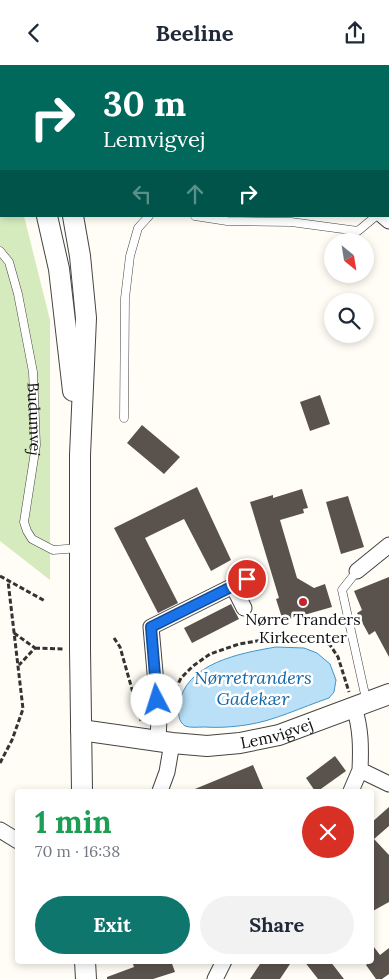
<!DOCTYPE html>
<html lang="en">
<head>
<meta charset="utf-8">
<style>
  body { margin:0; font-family:Lora,serif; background:#f2f2f3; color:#1f2937; height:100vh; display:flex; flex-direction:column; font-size:19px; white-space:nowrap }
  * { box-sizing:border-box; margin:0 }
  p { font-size:16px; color:#747a83 }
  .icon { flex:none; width:28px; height:28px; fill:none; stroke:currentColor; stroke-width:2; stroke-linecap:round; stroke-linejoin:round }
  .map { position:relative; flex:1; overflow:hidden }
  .details { position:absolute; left:15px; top:724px; width:359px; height:175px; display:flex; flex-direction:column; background:#fff; border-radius:5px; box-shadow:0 2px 8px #0003 }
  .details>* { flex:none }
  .hud { position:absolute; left:0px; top:0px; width:390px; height:152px; box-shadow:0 2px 8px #0003; background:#00695c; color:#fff; overflow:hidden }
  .needle { width:32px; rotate:150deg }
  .controls { position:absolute; left:324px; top:168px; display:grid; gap:10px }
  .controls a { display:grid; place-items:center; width:50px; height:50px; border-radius:50%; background:#fff; box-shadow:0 2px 8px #0003; font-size:25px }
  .pin { position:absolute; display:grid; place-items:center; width:42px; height:42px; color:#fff; margin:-21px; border:2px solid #fff; border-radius:50%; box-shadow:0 1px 5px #0007 }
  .me { position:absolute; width:55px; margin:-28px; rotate:355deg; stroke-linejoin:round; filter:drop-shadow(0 0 4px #0008) }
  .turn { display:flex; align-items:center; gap:18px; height:105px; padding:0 20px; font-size:22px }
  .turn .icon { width:65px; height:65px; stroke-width:2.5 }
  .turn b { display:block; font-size:35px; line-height:42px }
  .lanes { display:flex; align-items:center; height:48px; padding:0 20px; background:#0003; justify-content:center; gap:25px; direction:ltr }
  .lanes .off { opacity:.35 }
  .round { display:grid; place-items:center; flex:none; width:52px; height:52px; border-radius:26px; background:#f2f2f3 }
  .head { display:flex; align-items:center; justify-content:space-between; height:85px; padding:0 20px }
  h1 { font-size:30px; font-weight:800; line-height:38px; color:#1e9e55 }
  .button { display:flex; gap:10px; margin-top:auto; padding:10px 20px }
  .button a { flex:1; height:58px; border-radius:30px; background:#0f766e; color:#fff; font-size:20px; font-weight:800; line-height:58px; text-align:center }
  .button a+a { background:#f2f2f3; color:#1f2937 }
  header { display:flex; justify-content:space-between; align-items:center; height:65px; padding:0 20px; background:#fff; font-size:22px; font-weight:800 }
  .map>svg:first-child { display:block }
</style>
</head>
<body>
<header><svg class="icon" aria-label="back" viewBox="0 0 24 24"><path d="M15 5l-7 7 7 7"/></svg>Beeline<svg class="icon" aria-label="share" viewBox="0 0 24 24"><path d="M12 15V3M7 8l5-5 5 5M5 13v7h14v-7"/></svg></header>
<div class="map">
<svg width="389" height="914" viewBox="0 0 389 914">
  <rect width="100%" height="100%" fill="#fffdf5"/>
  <path fill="#d5ebbd" d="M0,54L1,59V151H24L50,255V515L0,476Z"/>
  <path fill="#b9e0f7" stroke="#3f96cf" d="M276,582L304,583L317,588L330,599L336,615L334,627L329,633C302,642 274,656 246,660C232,662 218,663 204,662C198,662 190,663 185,661C178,656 178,648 179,641C184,598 241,588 276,582Z"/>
  <path fill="#5a524d" d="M320,330L330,359L310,366L300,337Z
    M142,360L180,392L164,409L127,378Z
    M197,422L231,495L211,506L184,454L145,473L178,538L158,548L114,463Z
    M302,424L308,443L303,444L304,448L280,455L297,513L314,523L325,519L332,542L283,556L276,534L279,533L250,437L273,430V433Z
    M348,431L364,482L341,489L326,437Z
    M389,512V592L375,566L369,570L357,548L362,545L354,526Z
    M231,539L239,554L192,578L184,563Z
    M335,691L346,706L318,726H315L306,713Z
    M253,700L264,726H190Z
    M389,742V761L374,774L389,790V837L371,847V758Z
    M371,878L380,890L389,883V909L382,914H376L366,900L371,896Z
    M132,896H171L175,907L153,914H107V912L134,902Z
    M262,896H292L280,914H250Z
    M304,896H330L344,914H318Z"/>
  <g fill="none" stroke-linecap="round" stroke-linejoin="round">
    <g stroke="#444" stroke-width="9">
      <g id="service">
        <path d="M195,151L227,156L291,157L358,166L376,151"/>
        <path id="s1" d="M0,186L9,197L18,229L33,307L36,380L24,457L27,466L32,474L53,485L80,483"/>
        <path d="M124,353L125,233L130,191L138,163L149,151"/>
        <path d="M357,506L342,525L364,625L367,636"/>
      </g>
    </g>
    <g stroke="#444" stroke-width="17">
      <path id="minor" d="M383,151L389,156
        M357,506L389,480
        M233,521L244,543
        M354,642C361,664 361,682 360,705L389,719
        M158,675L159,653L151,562L247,514
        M160,726L167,707L172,678
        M351,726L360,705
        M0,765L18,776
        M215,914L224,896"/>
    </g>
    <g stroke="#444" stroke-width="22">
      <g id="tertiary">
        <path d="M15,1L17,0"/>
        <path d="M0,13L1,16"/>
        <path d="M47,151L59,204L73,326"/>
        <path d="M73,151L80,191L86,253L80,390V585L82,726"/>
        <path id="s2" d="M81,665L172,678L207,681L240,678L279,670L389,629"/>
        <path d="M85,896L86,914"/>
      </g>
    </g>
    <path stroke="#333" stroke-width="3" stroke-dasharray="5 2.5" stroke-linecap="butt" d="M247,0V1
      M0,511L45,536
      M14,568L35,583L19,600
      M114,573L120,582L141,656
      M35,583L64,584
      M172,631L181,613L193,601L210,589L239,579L269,574L306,571L320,573L330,580L338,592L349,627
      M0,698L12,675L23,644L8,516"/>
    <use href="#service" stroke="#fff" stroke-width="8"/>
    <use href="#minor" stroke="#fff" stroke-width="15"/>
    <use href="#tertiary" stroke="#fff" stroke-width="20"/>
  </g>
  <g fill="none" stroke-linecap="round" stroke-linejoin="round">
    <g stroke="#114b97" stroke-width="12">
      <path id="route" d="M157,635L151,562L247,514"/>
    </g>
    <use href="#route" stroke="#1a73e8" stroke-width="9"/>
  </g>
  <circle fill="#c4262e" stroke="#fff" stroke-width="2" cx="303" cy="537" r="5"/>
  <g text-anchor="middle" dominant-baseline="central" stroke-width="5" stroke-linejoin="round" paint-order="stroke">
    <g font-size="16" fill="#111" stroke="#fff">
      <text stroke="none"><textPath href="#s1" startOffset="174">Budumvej</textPath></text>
      <text stroke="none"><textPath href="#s2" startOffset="198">Lemvigvej</textPath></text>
    </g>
    <g font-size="16" fill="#111" stroke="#fff">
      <text x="303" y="554">Nørre Tranders<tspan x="303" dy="18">Kirkecenter</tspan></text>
    </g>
    <g font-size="18" font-style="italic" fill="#1768a6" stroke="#fff">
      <text x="253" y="612">Nørretranders<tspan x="253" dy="21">Gadekær</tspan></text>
    </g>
  </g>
</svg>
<div class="controls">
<a><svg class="needle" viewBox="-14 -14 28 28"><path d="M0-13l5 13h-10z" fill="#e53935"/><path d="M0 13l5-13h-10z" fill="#747a83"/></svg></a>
<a><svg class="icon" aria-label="search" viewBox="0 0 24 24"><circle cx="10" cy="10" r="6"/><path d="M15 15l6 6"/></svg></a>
</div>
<div class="pin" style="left:247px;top:514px;background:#d93025"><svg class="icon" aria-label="arrive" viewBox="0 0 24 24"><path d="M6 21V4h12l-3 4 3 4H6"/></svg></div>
<svg class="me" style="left:157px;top:635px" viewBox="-20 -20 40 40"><circle r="19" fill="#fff"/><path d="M0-13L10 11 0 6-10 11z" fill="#1a73e8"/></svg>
<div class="hud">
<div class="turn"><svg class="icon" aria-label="right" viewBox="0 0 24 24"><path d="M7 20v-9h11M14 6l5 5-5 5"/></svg><div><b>30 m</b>Lemvigvej</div></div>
<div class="lanes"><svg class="icon off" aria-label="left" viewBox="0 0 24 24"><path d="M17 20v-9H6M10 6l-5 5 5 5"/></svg><svg class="icon off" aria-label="ahead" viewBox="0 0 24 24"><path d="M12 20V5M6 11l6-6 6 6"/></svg><svg class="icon" aria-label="right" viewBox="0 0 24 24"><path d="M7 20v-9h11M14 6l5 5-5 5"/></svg></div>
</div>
<section class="details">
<div class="head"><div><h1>1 min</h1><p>70 m · 16:38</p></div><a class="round" style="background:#d93025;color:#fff"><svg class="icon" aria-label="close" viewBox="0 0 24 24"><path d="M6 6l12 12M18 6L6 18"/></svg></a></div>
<div class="button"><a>Exit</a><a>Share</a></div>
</section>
</div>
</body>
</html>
